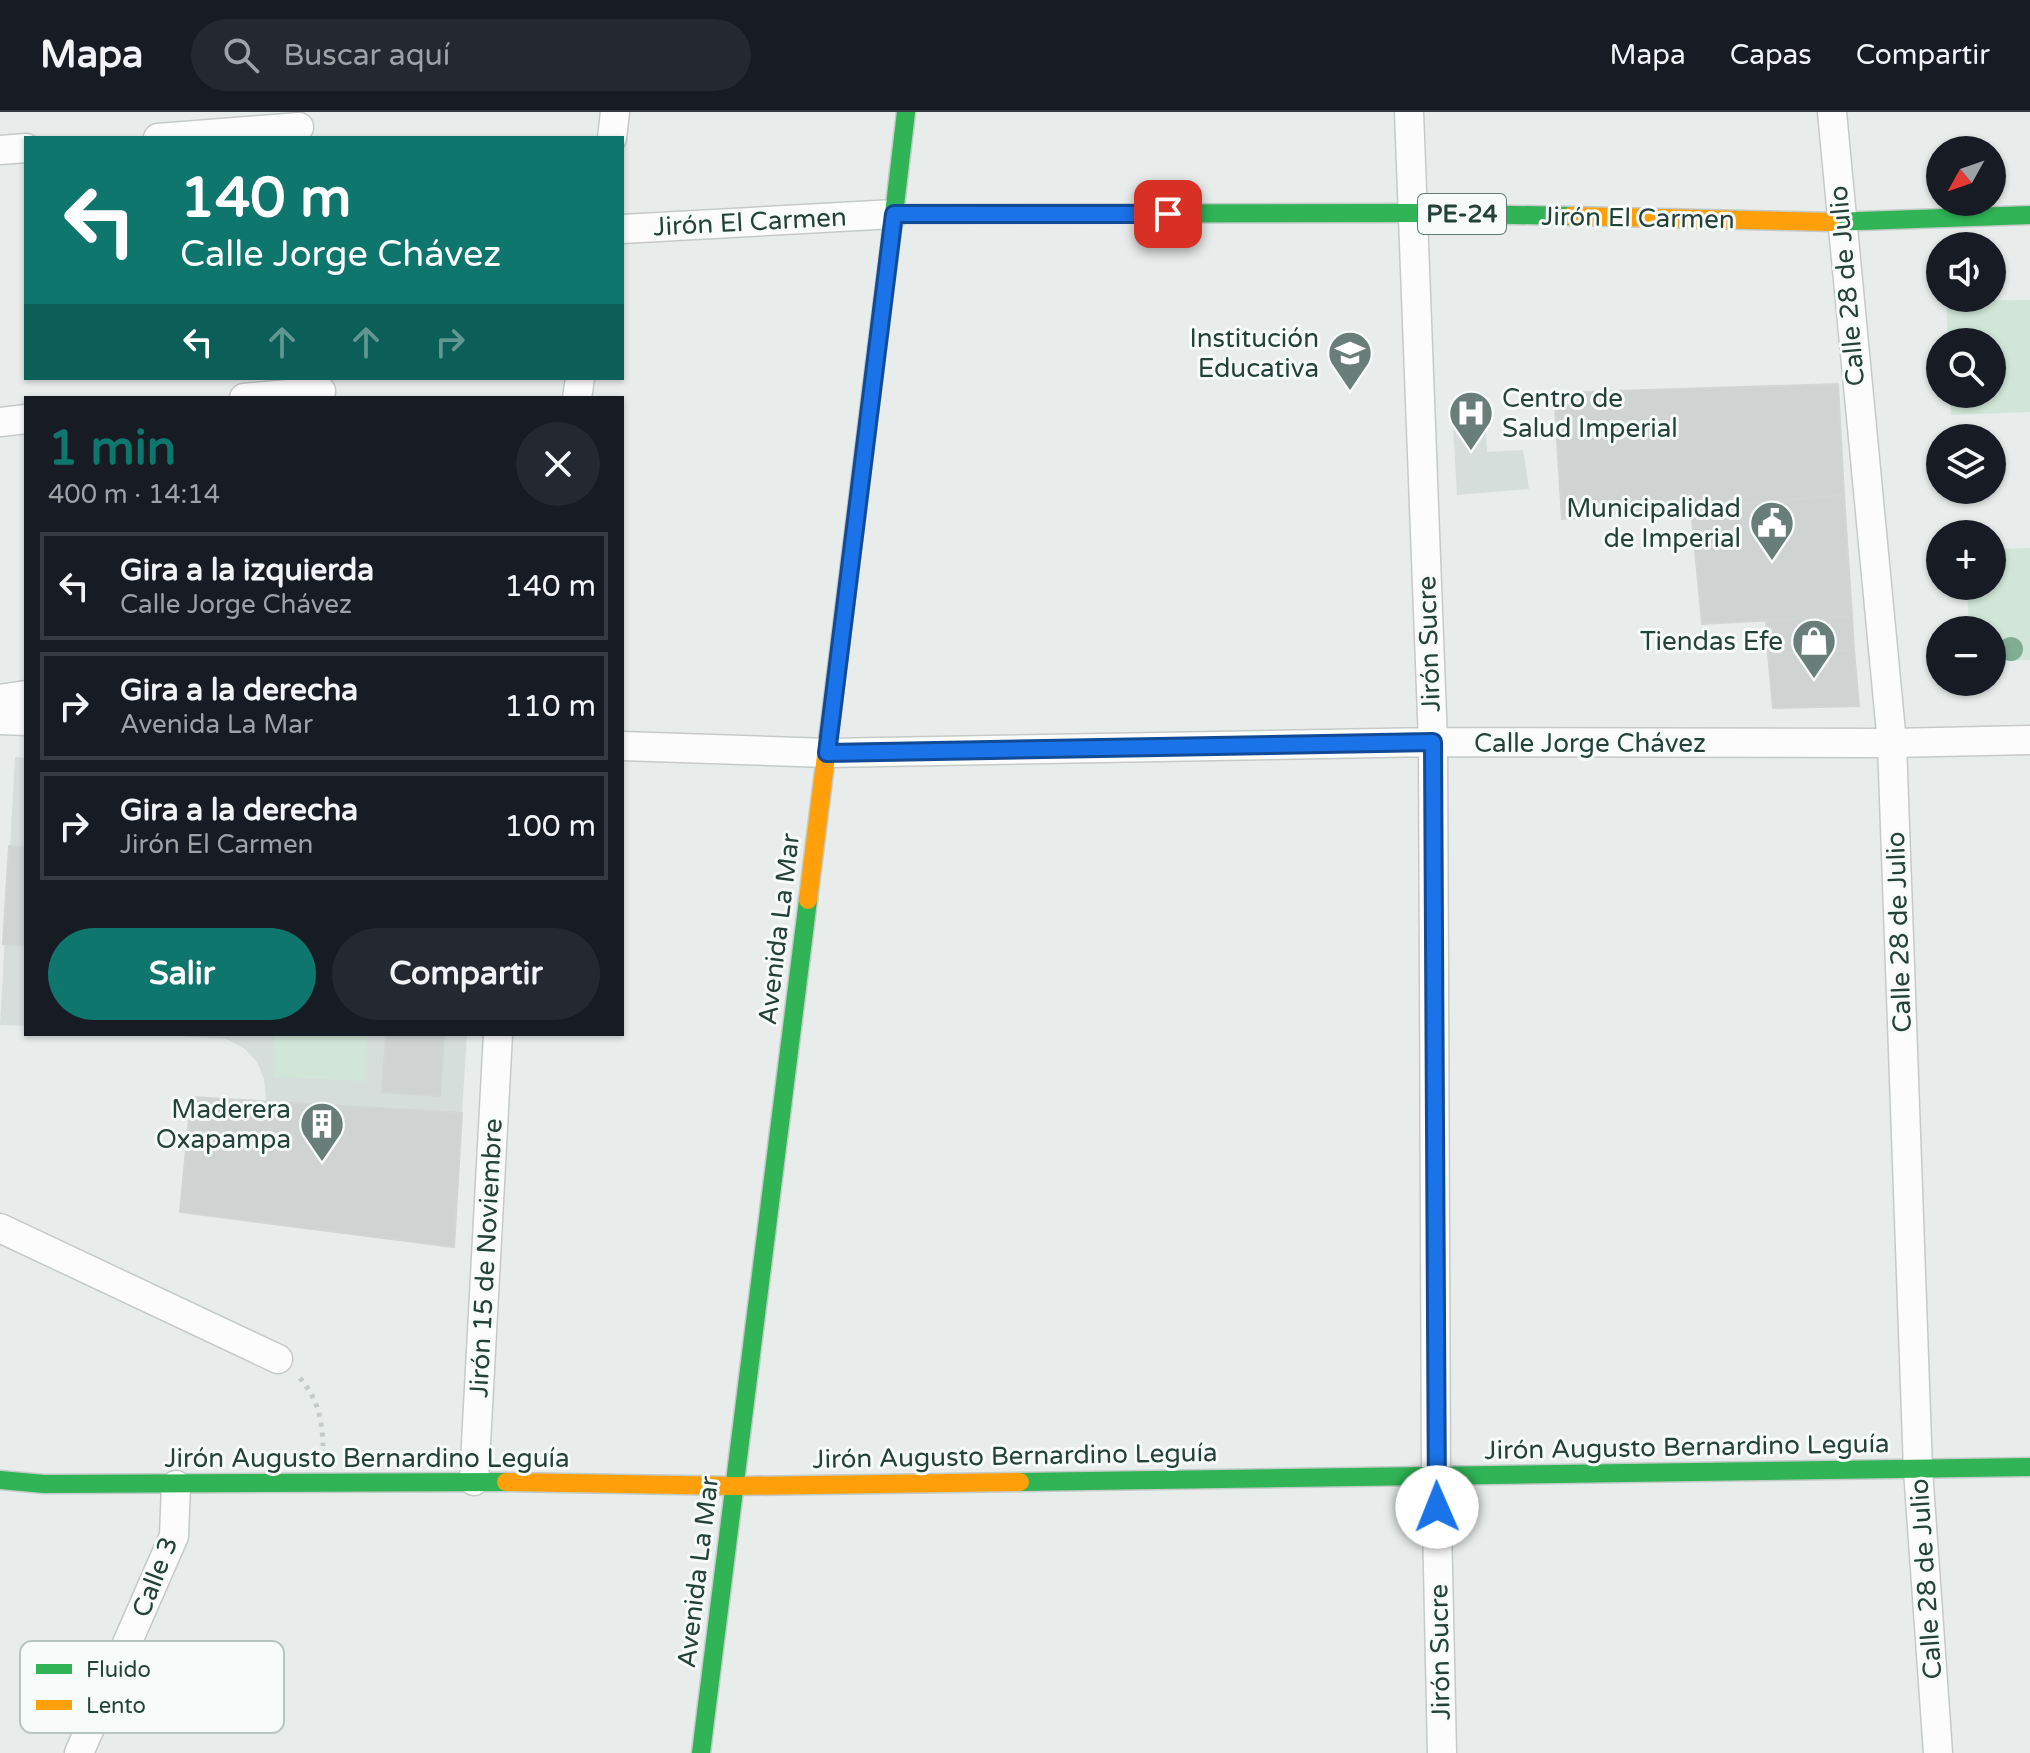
<!DOCTYPE html>
<html lang="es">
<head>
<meta charset="utf-8">
<style>
  body { margin:0; font-family:"Varela Round",sans-serif; background:#242831; color:#f1f3f6; height:100vh; display:flex; flex-direction:column; font-size:30px; white-space:nowrap }
  * { box-sizing:border-box; margin:0 }
  p { font-size:26px; color:#9ea1a6 }
  .icon { flex:none; width:44px; height:44px; fill:none; stroke:currentColor; stroke-width:2; stroke-linecap:round; stroke-linejoin:round }
  .map { position:relative; flex:1; overflow:hidden }
  .drawer { position:absolute; left:24px; top:284px; width:600px; height:640px; display:flex; flex-direction:column; background:#171b24; border-radius:0px; box-shadow:0 2px 6px #0004 }
  .drawer>* { flex:none }
  .guide { position:absolute; left:24px; top:24px; width:600px; height:244px; border-radius:0px; box-shadow:0 2px 6px #0004; background:#0f766e; color:#fff; overflow:hidden }
  .needle { width:52px; rotate:230deg }
  .controls { position:absolute; left:1926px; top:24px; display:grid; gap:16px }
  .controls a { display:grid; place-items:center; width:80px; height:80px; border-radius:50%; background:#171b24; box-shadow:0 2px 6px #0004; font-size:40px }
  .pin { position:absolute; display:grid; place-items:center; width:68px; height:68px; color:#fff; margin:-34px; border-radius:16px; box-shadow:0 4px 12px #0006 }
  .me { position:absolute; width:88px; margin:-44px; rotate:359deg; stroke-linejoin:round; filter:drop-shadow(0 0 6px #0008) }
  .turn { display:flex; align-items:center; gap:28px; height:168px; padding:0 24px; font-size:36px }
  .turn .icon { width:104px; height:104px; stroke-width:2.5 }
  .turn b { display:block; font-size:56px; line-height:68px }
  .lanes { display:flex; align-items:center; height:76px; padding:0 24px; background:#0003; justify-content:center; gap:40px; direction:ltr }
  .lanes .off { opacity:.35 }
  .round { display:grid; place-items:center; flex:none; width:84px; height:84px; border-radius:42px; background:#242831 }
  .overview { display:flex; align-items:center; justify-content:space-between; height:136px; padding:0 24px }
  h1 { font-size:48px; font-weight:700; line-height:60px; color:#0f766e }
  .primary-button { display:flex; gap:16px; margin-top:auto; padding:16px 24px }
  .primary-button a { flex:1; height:92px; border-radius:48px; background:#0f766e; color:#fff; font-size:32px; font-weight:700; line-height:92px; text-align:center }
  .primary-button a+a { background:#242831; color:#f1f3f6 }
  ul { padding:0; list-style:none }
  li { display:flex; align-items:center; gap:24px; height:108px; margin:0 16px 12px; padding:0 8px; border:4px solid #363941; border-radius:0px }
  li div { flex:1 }
  li b { display:block; font-size:30px }
  li em { font-style:normal }
  header { display:flex; align-items:center; gap:48px; box-sizing:border-box; height:112px; padding:0 40px; background:#171b24; border-bottom:2px solid #363941 }
  header strong { font-size:38px }
  nav { display:flex; gap:44px; margin-inline-start:auto; font-size:28px }
  .search { width:560px; height:72px; background:#242831; display:flex; align-items:center; gap:20px; box-sizing:border-box; padding:0 28px; border-radius:44px; color:#9ea1a6; font-size:30px }
  .map>svg:first-child { display:block }
</style>
</head>
<body>
<header>
<strong>Mapa</strong>
<div class="search"><svg class="icon" aria-label="search" viewBox="0 0 24 24"><circle cx="10" cy="10" r="6"/><path d="M15 15l6 6"/></svg>Buscar aquí</div>
<nav><a>Mapa</a><a>Capas</a><a>Compartir</a></nav>
</header>
<div class="map">
<svg width="2030" height="1641" viewBox="0 0 2030 1641">
  <rect width="100%" height="100%" fill="#e8edeb"/>
  <path fill="#d6dedb" d="M1452,298H1485L1487,340L1523,338L1529,377L1457,383Z
    M15,645L26,646V914L0,913Z
    M153,922H467L462,1001L266,989L264,967L257,950L244,936L226,927Z"/>
  <path fill="#d1e6d8" d="M2030,188V300L1951,303L1950,282H1992V230H1948L1946,189Z
    M2030,436V548L1992,549V518H1969L1967,474H1992V437Z
    M274,922H367L366,969L273,965Z"/>
  <path fill="#cfd4d2" stroke="#d1d6d4" stroke-width="2" d="M1838,272L1844,383L1562,407L1554,281Z
    M1844,383L1852,504L1702,512L1691,396Z
    M1852,504L1854,538L1768,542L1766,509Z
    M1854,538L1859,594L1773,596L1768,542Z
    M9,734L26,735V834L3,832Z
    M386,922H444L440,984L382,980Z
    M191,985L462,1001L454,1135L180,1100Z"/>
  <g fill="none" stroke-linecap="round" stroke-linejoin="round">
    <g stroke="#c5cac8" stroke-width="31">
      <path id="street" d="M1409,0L1433,630L1436,1364L1442,1641
        M1832,0L1892,631L1918,1358L1938,1641
        M158,26L299,15
        M612,26L615,0
        M0,38L26,36
        M622,117L894,102
        M244,286L321,279
        M577,286L580,266
        M0,310L26,307
        M0,587L26,583
        M0,608L26,609
        M622,634L827,641L1433,630L1892,631L2030,628
        M0,1116L278,1247
        M474,1369L498,922
        M79,1641L174,1424L176,1373"/>
    </g>
    <g stroke="#c3cbc8" stroke-width="21">
      <path id="fast" d="M906,0L894,102L1411,101L1571,104
        M1831,110L2030,103
        M877,235L894,102
        M0,1368L44,1372L506,1370
        M1020,1370L2030,1355
        M701,1641L808,788"/>
    </g>
    <g stroke="#c3cbc8" stroke-width="21">
      <path id="slow" d="M1571,104L1831,110
        M808,788L877,235
        M506,1370L736,1374L1020,1370"/>
    </g>
    <path stroke="#c3ccca" stroke-width="5" stroke-dasharray="4 6" stroke-linecap="butt" d="M300,1266C318,1288 322,1306 323,1334"/>
    <use href="#street" stroke="#fcfcfc" stroke-width="28"/>
    <use href="#fast" stroke="#30b455" stroke-width="18"/>
    <use href="#slow" stroke="#ff9f0a" stroke-width="18"/>
  </g>
  <circle fill="#81ae93" cx="2011" cy="537" r="12"/>
  <g fill="none" stroke-linecap="round" stroke-linejoin="round">
    <g stroke="#114b97" stroke-width="20">
      <path id="route" d="M1168,102H894L827,641L1433,630L1437,1395"/>
    </g>
    <use href="#route" stroke="#1a73e8" stroke-width="14"/>
  </g>
  <defs>
    <g id="school-pin" transform="scale(2.3)"><path d="M0 17L-7.5 6A9.5 9.5 0 1 1 7.5 6Z" fill="#697e78" stroke="#f7fbf9"/><path d="M0-5L7-2L0 1L-7-2ZM-4 1L0 2.5L4 1V4Q0 6-4 4Z" fill="#fff"/></g>
    <g id="hospital-pin" transform="scale(2.3)"><path d="M0 17L-7.5 6A9.5 9.5 0 1 1 7.5 6Z" fill="#697e78" stroke="#f7fbf9"/><path d="M-5-5h3v3.5h4V-5h3V5h-3V1.5h-4V5h-3Z" fill="#fff"/></g>
    <g id="civic-pin" transform="scale(2.3)"><path d="M0 17L-7.5 6A9.5 9.5 0 1 1 7.5 6Z" fill="#697e78" stroke="#f7fbf9"/><path d="M-.6-6.5H3V-4.5H.6V-3L4-1V1h2V6H-6V1h2V-1L-.6-3ZM-1.2 2.5V6h2.4V2.5Z" fill="#fff"/></g>
    <g id="shop-pin" transform="scale(2.3)"><path d="M0 17L-7.5 6A9.5 9.5 0 1 1 7.5 6Z" fill="#697e78" stroke="#f7fbf9"/><path d="M-5-2.5h2.3a2.7 3.5 0 0 1 5.4 0H5L5.5 6h-11ZM-1.5-2.5h3a1.5 2.3 0 0 0-3 0Z" fill="#fff"/></g>
    <g id="building-pin" transform="scale(2.3)"><path d="M0 17L-7.5 6A9.5 9.5 0 1 1 7.5 6Z" fill="#697e78" stroke="#f7fbf9"/><path d="M-4-6H4V6H1V3H-1V6H-4ZM-2.5-4.3h1.7v1.8h-1.7ZM.8-4.3h1.7v1.8H.8ZM-2.5-1h1.7V.8h-1.7ZM.8-1h1.7V.8H.8Z" fill="#fff"/></g>
  </defs>
  <g fill-rule="evenodd">
    <use href="#school-pin" x="1350" y="241"/>
    <use href="#hospital-pin" x="1471" y="301"/>
    <use href="#civic-pin" x="1772" y="411"/>
    <use href="#shop-pin" x="1814" y="529"/>
    <use href="#building-pin" x="322" y="1012"/>
  </g>
  <g text-anchor="middle" dominant-baseline="central" stroke-width="6" stroke-linejoin="round" paint-order="stroke">
    <rect fill="#f7fbf9" stroke="#637a73" stroke-width="2" x="1418" y="82" width="88" height="40" rx="6"/>
    <g font-size="24" font-weight="bold" fill="#24423a">
      <text x="1462" y="102">PE-24</text>
    </g>
    <g font-size="26" fill="#24423a" stroke="#f7fbf9">
      <text transform="translate(1638 106) rotate(1)">Jirón El Carmen</text>
      <text transform="translate(750 110) rotate(-3)">Jirón El Carmen</text>
      <text transform="translate(1847 174) rotate(-95)">Calle 28 de Julio</text>
      <text transform="translate(1429 532) rotate(-92)">Jirón Sucre</text>
      <text x="1590" y="631">Calle Jorge Chávez</text>
      <text transform="translate(779 817) rotate(-83)">Avenida La Mar</text>
      <text transform="translate(1899 820) rotate(-92)">Calle 28 de Julio</text>
      <text transform="translate(486 1146) rotate(-87)">Jirón 15 de Noviembre</text>
      <text transform="translate(1687 1335) rotate(-1)">Jirón Augusto Bernardino Leguía</text>
      <text transform="translate(1015 1344) rotate(-1)">Jirón Augusto Bernardino Leguía</text>
      <text x="367" y="1346">Jirón Augusto Bernardino Leguía</text>
      <text transform="translate(698 1460) rotate(-83)">Avenida La Mar</text>
      <text transform="translate(155 1465) rotate(-69)">Calle 3</text>
      <text transform="translate(1926 1467) rotate(-94)">Calle 28 de Julio</text>
      <text transform="translate(1440 1540) rotate(-91)">Jirón Sucre</text>
    </g>
    <g font-size="26" fill="#24423a" stroke="#f7fbf9" text-anchor="end">
      <text x="1319" y="226">Institución<tspan x="1319" dy="30">Educativa</tspan></text>
      <text x="1502" y="286" text-anchor="start">Centro de<tspan x="1502" dy="30">Salud Imperial</tspan></text>
      <text x="1741" y="396">Municipalidad<tspan x="1741" dy="30">de Imperial</tspan></text>
      <text x="1783" y="529">Tiendas Efe</text>
      <text x="291" y="997">Maderera<tspan x="291" dy="30">Oxapampa</tspan></text>
    </g>
  </g>
  <rect x="20" y="1529" width="264" height="92" rx="12" fill="#f7fbf9" stroke="#b8c4c0" stroke-width="2"/>
  <rect x="36" y="1552" width="36" height="10" fill="#30b455"/>
  <rect x="36" y="1588" width="36" height="10" fill="#ff9f0a"/>
  <g font-size="22" fill="#24423a">
    <text x="86" y="1565">Fluido</text>
    <text x="86" y="1601">Lento</text>
  </g>
</svg>
<div class="controls">
<a><svg class="needle" viewBox="-14 -14 28 28"><path d="M0-13l5 13h-10z" fill="#e53935"/><path d="M0 13l5-13h-10z" fill="#9ea1a6"/></svg></a>
<a><svg class="icon" aria-label="sound" viewBox="0 0 24 24"><path d="M4 9h4l5-4v14l-5-4H4zM17 9q2 3 0 6"/></svg></a>
<a><svg class="icon" aria-label="search" viewBox="0 0 24 24"><circle cx="10" cy="10" r="6"/><path d="M15 15l6 6"/></svg></a>
<a><svg class="icon" aria-label="layers" viewBox="0 0 24 24"><path d="M12 4l9 5-9 5-9-5zM3 14l9 5 9-5"/></svg></a>
<a>+</a>
<a>−</a>
</div>
<div class="pin" style="left:1168px;top:102px;background:#d93025"><svg class="icon" aria-label="arrive" viewBox="0 0 24 24"><path d="M6 21V4h12l-3 4 3 4H6"/></svg></div>
<svg class="me" style="left:1437px;top:1395px" viewBox="-20 -20 40 40"><circle r="19" fill="#fff"/><path d="M0-13L10 11 0 6-10 11z" fill="#1a73e8"/></svg>
<div class="guide">
<div class="turn"><svg class="icon" aria-label="left" viewBox="0 0 24 24"><path d="M17 20v-9H6M10 6l-5 5 5 5"/></svg><div><b>140 m</b>Calle Jorge Chávez</div></div>
<div class="lanes"><svg class="icon" aria-label="left" viewBox="0 0 24 24"><path d="M17 20v-9H6M10 6l-5 5 5 5"/></svg><svg class="icon off" aria-label="ahead" viewBox="0 0 24 24"><path d="M12 20V5M6 11l6-6 6 6"/></svg><svg class="icon off" aria-label="ahead" viewBox="0 0 24 24"><path d="M12 20V5M6 11l6-6 6 6"/></svg><svg class="icon off" aria-label="right" viewBox="0 0 24 24"><path d="M7 20v-9h11M14 6l5 5-5 5"/></svg></div>
</div>
<section class="drawer">
<div class="overview"><div><h1>1 min</h1><p>400 m · 14:14</p></div><a class="round"><svg class="icon" aria-label="close" viewBox="0 0 24 24"><path d="M6 6l12 12M18 6L6 18"/></svg></a></div>
<ul>
<li><svg class="icon" aria-label="left" viewBox="0 0 24 24"><path d="M17 20v-9H6M10 6l-5 5 5 5"/></svg><div><b>Gira a la izquierda</b><p>Calle Jorge Chávez</p></div><em>140 m</em></li>
<li><svg class="icon" aria-label="right" viewBox="0 0 24 24"><path d="M7 20v-9h11M14 6l5 5-5 5"/></svg><div><b>Gira a la derecha</b><p>Avenida La Mar</p></div><em>110 m</em></li>
<li><svg class="icon" aria-label="right" viewBox="0 0 24 24"><path d="M7 20v-9h11M14 6l5 5-5 5"/></svg><div><b>Gira a la derecha</b><p>Jirón El Carmen</p></div><em>100 m</em></li>
</ul>
<div class="primary-button"><a>Salir</a><a>Compartir</a></div>
</section>
</div>
</body>
</html>
